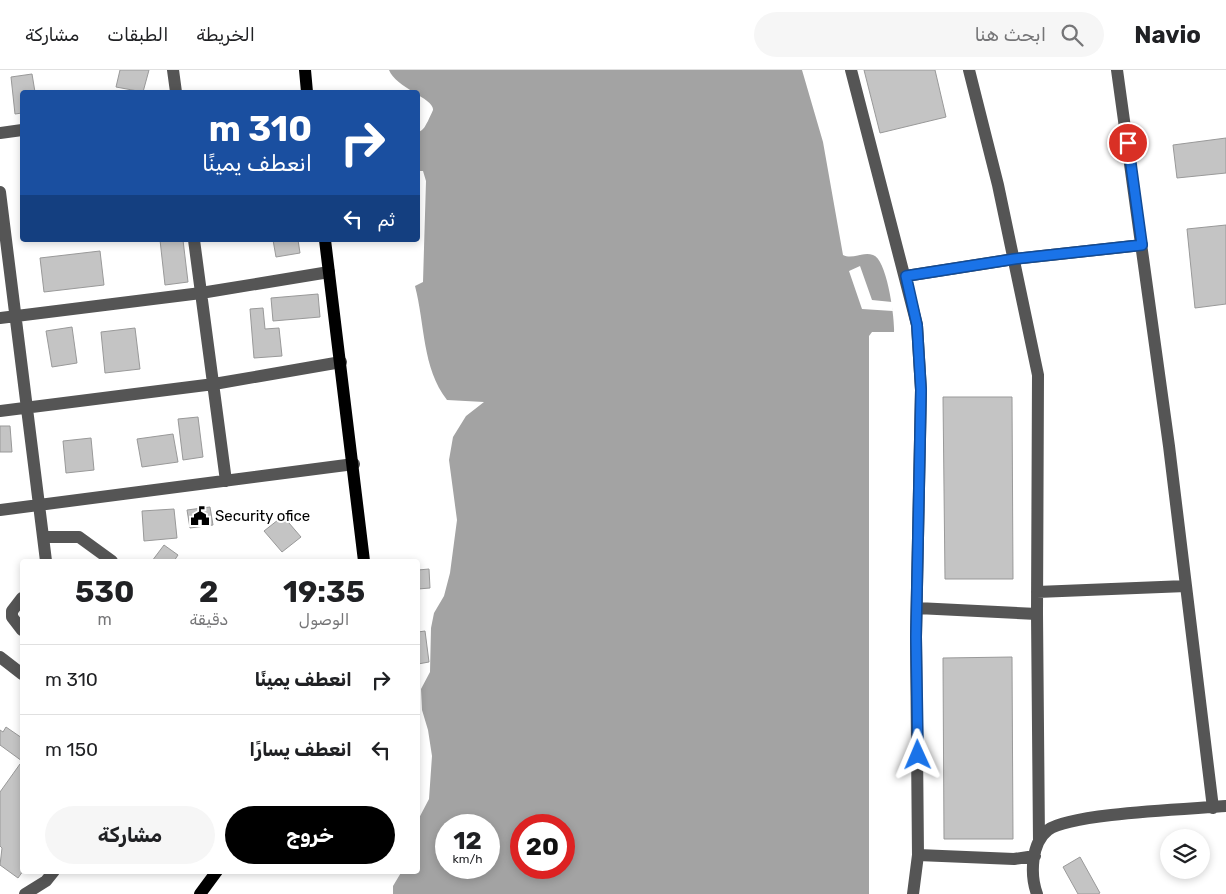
<!DOCTYPE html>
<html lang="ar">
<head>
<meta charset="utf-8">
<style>
  body { margin:0; font-family:Rubik,"Noto Sans Arabic",sans-serif; background:#f6f6f6; color:#202124; direction:rtl; height:100vh; display:flex; flex-direction:column; font-size:19px; white-space:nowrap }
  * { box-sizing:border-box; margin:0 }
  p { font-size:16px; color:#757577 }
  .icon { flex:none; width:28px; height:28px; fill:none; stroke:currentColor; stroke-width:2; stroke-linecap:round; stroke-linejoin:round }
  .map { position:relative; flex:1; overflow:hidden; direction:ltr }
  .details { position:absolute; left:20px; top:489px; width:400px; height:315px; display:flex; flex-direction:column; background:#fff; border-radius:5px; box-shadow:0 2px 8px #0003; direction:rtl }
  .details>* { flex:none }
  .banner { position:absolute; left:20px; top:20px; width:400px; height:152px; border-radius:5px; box-shadow:0 2px 8px #0003; direction:rtl; background:#1a4fa0; color:#fff; overflow:hidden }
  .controls { position:absolute; left:1160px; top:759px; display:grid; gap:10px }
  .controls a { display:grid; place-items:center; width:50px; height:50px; border-radius:50%; background:#fff; box-shadow:0 2px 8px #0003; font-size:25px }
  .speed { position:absolute; left:435px; top:744px; display:flex; gap:10px; font-size:25px; font-weight:700; text-align:center }
  .speed>* { display:grid; place-content:center; width:65px; height:65px; border-radius:50%; background:#fff; box-shadow:0 2px 8px #0003; line-height:1 }
  .speed small { font-size:12px; font-weight:400 }
  .speed .limit { border:8px solid #d22; background:#fff; color:#111 }
  .pin { position:absolute; display:grid; place-items:center; width:42px; height:42px; color:#fff; margin:-21px; border:2px solid #fff; border-radius:50%; box-shadow:0 1px 5px #0007 }
  .me { position:absolute; width:55px; margin:-28px; rotate:359deg; stroke-linejoin:round; filter:drop-shadow(0 0 4px #0008) }
  .turn { display:flex; align-items:center; gap:18px; height:105px; padding:0 25px; font-size:22px }
  .turn .icon { width:65px; height:65px; stroke-width:2.5 }
  .turn b { display:block; font-size:35px; line-height:42px }
  .then { display:flex; align-items:center; height:48px; padding:0 25px; background:#0003; gap:10px; font-size:19px }
  .eta { display:flex; justify-content:space-evenly; align-items:center; height:85px; text-align:center }
  .eta b { font-size:30px; font-weight:700; line-height:35px }
  .action { display:flex; gap:10px; margin-top:auto; padding:10px 25px }
  .action a { flex:1; height:58px; border-radius:30px; background:#000; color:#fff; font-size:20px; font-weight:700; line-height:58px; text-align:center }
  .action a+a { background:#f6f6f6; color:#202124 }
  ul { padding:0; list-style:none }
  li { display:flex; align-items:center; gap:15px; height:70px; padding:0 25px; border-top:1px solid #e0e0e0 }
  li div { flex:1 }
  li b { display:block; font-size:19px }
  li em { font-style:normal }
  header { display:flex; align-items:center; gap:30px; box-sizing:border-box; height:70px; padding:0 25px; background:#fff; border-bottom:1px solid #e0e0e0 }
  header strong { font-size:24px }
  nav { display:flex; gap:28px; margin-inline-start:auto; font-size:18px }
  .search { width:350px; height:45px; background:#f6f6f6; display:flex; align-items:center; gap:12px; box-sizing:border-box; padding:0 18px; border-radius:28px; color:#757577; font-size:19px }
  .map>svg:first-child { display:block }
</style>
</head>
<body>
<header>
<strong>Navio</strong>
<div class="search"><svg class="icon" aria-label="search" viewBox="0 0 24 24"><circle cx="10" cy="10" r="6"/><path d="M15 15l6 6"/></svg>ابحث هنا</div>
<nav><a>الخريطة</a><a>الطبقات</a><a>مشاركة</a></nav>
</header>
<div class="map">
<svg width="1226" height="824" viewBox="0 0 1226 824">
  <rect width="100%" height="100%" fill="#fff"/>
  <path fill="#a3a3a3" fill-rule="evenodd" d="M389,0H802L823,72L843,185C853,190 863,181 873,185C887,189 895,249 894,262H872L869,266V824H393V816L402,801H418V750L429,729L432,686L428,660L422,640L421,619L430,602L431,558L434,543L444,526L450,503L457,450L449,390L453,367L466,346L484,332L447,330C422,298 425,254 415,216L423,212L426,111L423,101H418V62C424,60 425,56 428,51C429,48 432,43 433,40C435,29 396,18 389,0ZM446,755H489V798H446ZM521,755H564V798H521Z"/>
  <path fill="#fff" d="M860,196L872,230L892,232L893,241L862,239L849,201Z"/>
  <path fill="#c4c4c4" stroke="#999" d="M120,0H149L143,22L116,17Z
    M864,0H935L946,47L880,63Z
    M32,4L35,22H22V43L15,44L11,7Z
    M1226,68V103L1177,108L1173,75Z
    M1226,155V234L1195,238L1187,159Z
    M160,170H183L188,212L165,215Z
    M273,170H298L300,183L276,187Z
    M100,181L104,215L44,222L40,188Z
    M318,224L320,247L273,251L271,228Z
    M263,238L265,259L279,258L282,286L254,288L250,239Z
    M72,257L77,293L52,297L46,261Z
    M135,258L140,299L105,303L101,262Z
    M943,327H1012L1013,509H945Z
    M198,347L203,387L183,390L178,349Z
    M0,356H10L12,382H0Z
    M173,364L178,392L142,397L137,369Z
    M91,368L94,400L66,403L63,371Z
    M210,437L213,455L190,458L187,440Z
    M174,439L177,468L144,471L142,441Z
    M283,446L301,467L282,482L264,461Z
    M164,475L178,485L174,491H152Z
    M429,499L430,518L418,519V500Z
    M425,561L429,592L418,594V562Z
    M1012,587L1013,769H944L943,588Z
    M6,657L22,668V691L0,675V660L3,662Z
    M20,694L22,696L23,801L18,808L0,795L2,778L0,776V722Z
    M1080,787L1100,823L1098,824H1078L1063,797Z"/>
  <g fill="none" stroke-linecap="round" stroke-linejoin="round">
    <path stroke="#555" stroke-width="12" d="M173,0L176,22
      M851,0L917,255L921,320L916,567L918,785L1014,789L1035,786
      M969,0L998,115L1038,305L1037,544L1039,771
      M1117,0L1169,376L1213,738
      M0,63L22,60
      M0,122L46,491
      M194,170L226,411
      M906,206L1014,189L1142,175
      M0,248L201,223L329,202
      M0,341L214,314L341,292
      M0,440L354,394
      M43,467H79L112,491
      M1037,522L1186,516
      M22,528L12,541V547L22,560
      M917,538L1037,544
      M0,587L22,604
      M25,824L46,811L54,801
      M913,824L918,785
      M1037,824C1030,805 1031,773 1048,760C1070,743 1193,739 1226,736"/>
    <path stroke="#000" stroke-width="12" d="M305,0L307,22
      M325,170L364,491
      M200,824L217,801"/>
  </g>
  <g fill="none" stroke-linecap="round" stroke-linejoin="round">
    <g stroke="#114b97" stroke-width="12">
      <path id="route" d="M918,685L916,567L921,320L917,255L906,206L1014,189L1142,175L1128,73"/>
    </g>
    <use href="#route" stroke="#1a73e8" stroke-width="9"/>
  </g>
  <defs>
    <g id="civic-bare" transform="scale(1.5)"><path d="M-.6-6.5H3V-4.5H.6V-3L4-1V1h2V6H-6V1h2V-1L-.6-3ZM-1.2 2.5V6h2.4V2.5Z" fill="#000" stroke="#fff" stroke-width="2.5" paint-order="stroke"/></g>
  </defs>
  <g fill-rule="evenodd">
    <use href="#civic-bare" x="200" y="446"/>
  </g>
  <g text-anchor="middle" dominant-baseline="central" stroke-width="4" stroke-linejoin="round" paint-order="stroke">
    <g font-size="15" fill="#000" stroke="#fff" text-anchor="start">
      <text x="215" y="446">Security ofice</text>
    </g>
  </g>
</svg>
<div class="controls">
<a><svg class="icon" aria-label="layers" viewBox="0 0 24 24"><path d="M12 4l9 5-9 5-9-5zM3 14l9 5 9-5"/></svg></a>
</div>
<div class="speed"><div>12<small>km/h</small></div><div class="limit">20</div></div>
<div class="pin" style="left:1128px;top:73px;background:#d93025"><svg class="icon" aria-label="arrive" viewBox="0 0 24 24"><path d="M6 21V4h12l-3 4 3 4H6"/></svg></div>
<svg class="me" style="left:918px;top:685px" viewBox="-20 -20 40 40"><path d="M0-17L14 15 0 8-14 15z" fill="#1a73e8" stroke="#fff" stroke-width="4"/></svg>
<div class="banner">
<div class="turn"><svg class="icon" aria-label="right" viewBox="0 0 24 24"><path d="M7 20v-9h11M14 6l5 5-5 5"/></svg><div><b>310 m</b>انعطف يمينًا</div></div>
<div class="then">ثم<svg class="icon" aria-label="left" viewBox="0 0 24 24"><path d="M17 20v-9H6M10 6l-5 5 5 5"/></svg></div>
</div>
<section class="details">
<div class="eta">
<div><b>19:35</b><p>الوصول</p></div>
<div><b>2</b><p>دقيقة</p></div>
<div><b>530</b><p>m</p></div>
</div>
<ul>
<li><svg class="icon" aria-label="right" viewBox="0 0 24 24"><path d="M7 20v-9h11M14 6l5 5-5 5"/></svg><div><b>انعطف يمينًا</b></div><em>310 m</em></li>
<li><svg class="icon" aria-label="left" viewBox="0 0 24 24"><path d="M17 20v-9H6M10 6l-5 5 5 5"/></svg><div><b>انعطف يسارًا</b></div><em>150 m</em></li>
</ul>
<div class="action"><a>خروج</a><a>مشاركة</a></div>
</section>
</div>
</body>
</html>
